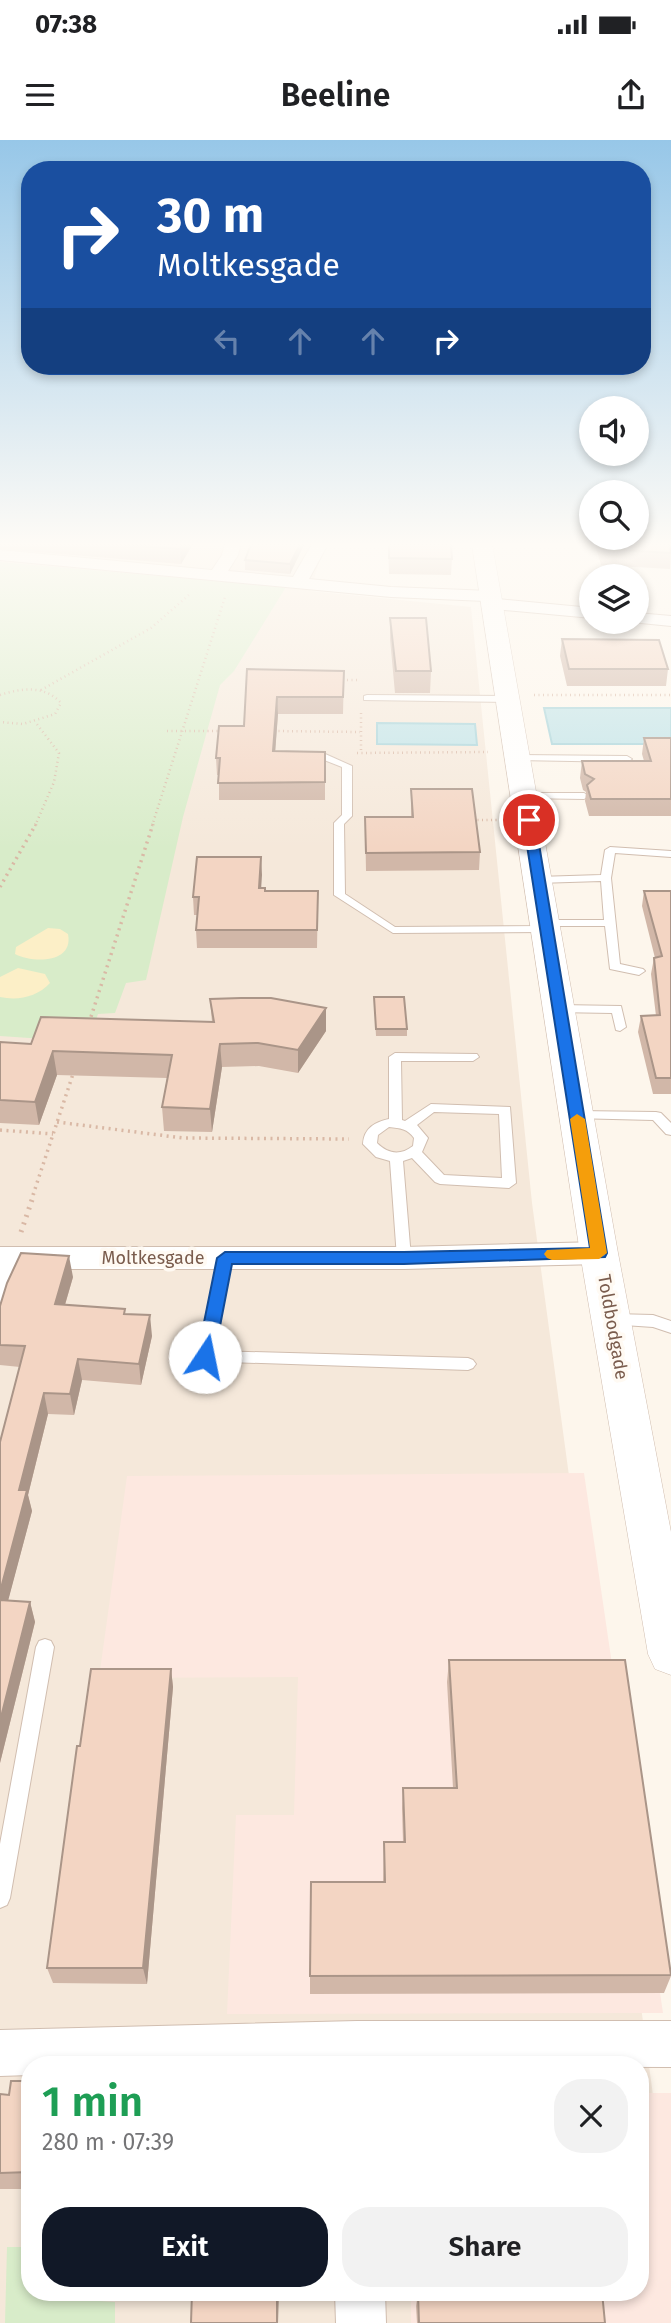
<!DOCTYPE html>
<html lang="en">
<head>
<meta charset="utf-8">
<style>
  body { margin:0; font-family:"Fira Sans",sans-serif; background:#f2f2f2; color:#202124; height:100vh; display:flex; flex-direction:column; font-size:26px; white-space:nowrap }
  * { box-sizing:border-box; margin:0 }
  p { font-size:23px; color:#757577 }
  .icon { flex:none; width:38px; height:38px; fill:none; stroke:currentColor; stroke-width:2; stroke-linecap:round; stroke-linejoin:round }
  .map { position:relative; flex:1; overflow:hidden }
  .details { position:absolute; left:21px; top:1916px; width:628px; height:245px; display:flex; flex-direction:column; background:#fff; border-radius:28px; box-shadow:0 4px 10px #0003 }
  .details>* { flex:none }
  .hud { position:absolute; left:21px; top:21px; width:630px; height:214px; border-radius:28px; box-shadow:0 4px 10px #0003; background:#1a4fa0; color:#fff; overflow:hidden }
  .fabs { position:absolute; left:579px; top:256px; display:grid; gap:14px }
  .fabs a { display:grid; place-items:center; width:70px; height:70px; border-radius:50%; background:#fff; box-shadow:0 4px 10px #0003; font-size:35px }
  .pin { position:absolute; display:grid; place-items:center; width:60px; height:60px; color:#fff; margin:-30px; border:4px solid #fff; border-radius:50%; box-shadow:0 2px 7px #0007 }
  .me { position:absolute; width:77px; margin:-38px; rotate:11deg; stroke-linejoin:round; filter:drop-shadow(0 0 5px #0008) }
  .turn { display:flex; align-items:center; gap:24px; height:147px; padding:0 21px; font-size:32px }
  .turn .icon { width:91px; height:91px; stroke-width:2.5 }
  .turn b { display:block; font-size:49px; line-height:60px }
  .lanes { display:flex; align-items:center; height:66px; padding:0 21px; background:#0003; justify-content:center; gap:35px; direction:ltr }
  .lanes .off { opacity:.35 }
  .round { display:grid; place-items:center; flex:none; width:74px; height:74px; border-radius:28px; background:#f2f2f2 }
  .summary { display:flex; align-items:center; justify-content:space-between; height:119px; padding:0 21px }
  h1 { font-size:42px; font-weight:600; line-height:52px; color:#1e9e55 }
  .cta { display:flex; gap:14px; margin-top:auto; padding:14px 21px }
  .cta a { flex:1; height:80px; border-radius:28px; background:#111827; color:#fff; font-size:28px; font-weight:600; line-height:80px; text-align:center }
  .cta a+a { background:#f2f2f2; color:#202124 }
  .status { display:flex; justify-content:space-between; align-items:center; height:49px; padding:0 35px; background:#fff; direction:ltr }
  .status svg { height:19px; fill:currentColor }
  header { display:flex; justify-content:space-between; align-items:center; height:91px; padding:0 21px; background:#fff; font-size:32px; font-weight:600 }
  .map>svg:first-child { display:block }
</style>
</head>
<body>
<div class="status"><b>07:38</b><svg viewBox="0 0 49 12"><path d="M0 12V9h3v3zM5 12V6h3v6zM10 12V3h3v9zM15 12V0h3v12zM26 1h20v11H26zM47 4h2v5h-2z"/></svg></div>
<header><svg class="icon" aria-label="menu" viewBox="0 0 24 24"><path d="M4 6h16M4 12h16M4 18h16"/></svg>Beeline<svg class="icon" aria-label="share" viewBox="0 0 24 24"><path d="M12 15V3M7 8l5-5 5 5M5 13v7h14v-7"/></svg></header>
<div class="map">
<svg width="671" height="2183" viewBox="0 0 671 2183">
  <rect width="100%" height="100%" fill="#fdf6ec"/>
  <path fill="#f5e8da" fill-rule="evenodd" d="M0,404H325L310,451L471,467L532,1063L671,2088V2183H0ZM30,1925H640V2152H30Z"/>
  <path fill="#fde8e0" d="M584,1333L663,1873L227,1874L236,1675H294L298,1537L99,1538L127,1336Z
    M641,1953H671V2183H411V2153L640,2152Z"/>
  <path fill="#d8ecc9" d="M0,422L286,447L234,531L220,545L183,677L146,840L126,843L115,873L98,874L88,902L0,896Z
    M7,2107H30V2152L84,2153V2160L115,2162V2183H5Z"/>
  <path fill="#fcefc7" d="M48,788L60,789L68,794C74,824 32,823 15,814L16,807Z
    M18,828L45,834L50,843C37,857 18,861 0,857V837Z"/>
  <path fill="#bfe3e8" stroke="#a5d3da" stroke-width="2" d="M544,568H671V604H552Z
    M377,583L475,584L477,605L377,604Z"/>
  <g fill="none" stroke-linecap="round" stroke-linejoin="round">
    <g stroke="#d1beb0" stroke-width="2">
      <path id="service" d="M367,555L509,556L514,559L509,562L364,560V556Z
        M304,613H323L352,626V676L344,684L345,754L395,787L542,786L539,783L545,780H604L601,741L538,743L533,740L538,737L601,735L605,710L610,707L671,711V717L615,713L611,738L620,824L643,829L645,831L639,835L610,829L605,786H550L553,789L547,792L393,793L334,755V683L342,675V627L319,618L304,617Z
        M519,615L627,616L632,619L627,622L516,620V616Z
        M525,653H584L589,656L584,659L521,658L520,656Z
        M559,865L621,866L626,887L620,891L616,890L612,873L555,872L553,869L555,866Z
        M395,913L477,914L479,917L473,921H401L402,980L405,981L431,964L510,967L516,1043L509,1048L440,1044L435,1042L412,1018L403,1021L411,1118L404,1123L397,1118L390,1021L376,1017L363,1004C364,988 375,982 389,979V917ZM434,972L499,974L502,1038L444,1035L422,1012L428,998L417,985ZM389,987C400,988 408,989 414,998L413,1006C400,1016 388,1014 377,1003L378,995Z
        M577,971L656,972L661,973L671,983V995L666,994L653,980L572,978L571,975Z
        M225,1113L232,1118L214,1211L468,1218L473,1220L476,1224L473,1228L468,1230L200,1221L197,1217L218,1118Z
        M614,1174L653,1175L671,1181V1193L653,1187L609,1184L607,1180L609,1176Z
        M45,1499L51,1501L54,1507L10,1758L7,1765L0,1768V1704L36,1507L39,1501Z"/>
    </g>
    <g stroke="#d1beb0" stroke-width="2">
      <path id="minor" d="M225,404H241L238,415L228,431L293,437L312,404H328L309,439L391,447L491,451L497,452L500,456L498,459L592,468V478L493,469L487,468L484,464L486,461L391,457L0,420V410L212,430L222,415Z
        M637,473L671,476V486L631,482L637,481Z
        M599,1102L610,1105L614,1113L610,1121L599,1124L404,1129H24L11,1162L0,1165V1107H404Z
        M357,1881H671V1927L30,1925V1935L0,1936V1890Z
        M335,2152H385L386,2183H336Z"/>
    </g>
    <g stroke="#d1beb0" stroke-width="1">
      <path id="tertiary" d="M472,404H492L618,1113L671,1392V1535L655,1529L648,1514L580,1113Z"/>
    </g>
    <path stroke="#d9b8a5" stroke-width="2.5" stroke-dasharray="1 3.5" stroke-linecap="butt" d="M338,540H357
      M41,550L151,488L190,454
      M0,555C21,548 45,545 61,563L55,574L23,584L0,582
      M534,555H671
      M361,573V611
      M167,591H223
      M274,591L360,592
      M357,613L488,612
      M473,680H499
      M35,686L54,642L59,613L36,583
      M152,686L225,457"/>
    <path stroke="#d9b8a5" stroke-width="3.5" stroke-dasharray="2 4.5" stroke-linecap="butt" d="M0,747L36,684
      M89,883L153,684
      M57,982L183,998L349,999
      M0,990L53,994
      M33,1055L74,931"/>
    <path stroke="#d9b8a5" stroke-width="5" stroke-dasharray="2 6" stroke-linecap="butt" d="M21,1092L34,1054"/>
    <use href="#service" fill="#fff" fill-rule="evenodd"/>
    <use href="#minor" fill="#fff" fill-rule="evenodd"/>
    <use href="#tertiary" fill="#fff" fill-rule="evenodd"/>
  </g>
  <path fill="#d1b7a8" d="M0,404H193L181,424L0,409Z
    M251,404H304V405L290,434L245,430V420Z
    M388,404H451L452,419L451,435L389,434Z
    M595,404H669L671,410L670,429L601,425Z
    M390,478L431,531L430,553H395L390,499Z
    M562,499L668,529L666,546H567L560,516Z
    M247,529L344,531L343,574H278L275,611L325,612V660H219V635H217L216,618L244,586Z
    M644,598H671V676H589L585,661L586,652L583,650L580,638L582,621H644L642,614Z
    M411,649L480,712L479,730L366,731L365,677H411Z
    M261,717V748L265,751H318L317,808H197L196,790L197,775H194L193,757Z
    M644,751H671V954H653L638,892L641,876H656L651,834L654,818H655L642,766Z
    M374,857L407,889V896H376Z
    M210,859L326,868V891L298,933L259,926L222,927L212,992L164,991L162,967L167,938L57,935L39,985L0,983V902L31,904L212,882Z
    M73,1137L65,1165L126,1174L152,1196L141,1245L82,1240L74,1275L48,1274L28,1355L32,1371L8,1460L30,1462L35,1482L0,1623L20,1227L0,1225V1166Z
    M449,1520L671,1831V1836L664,1853L310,1854V1836L383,1742L384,1702H403L402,1668L403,1648H453L447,1542Z
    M171,1529L173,1547L147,1844L53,1843L47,1828L80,1606Z
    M30,1941V2049H0V1954L9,1955Z
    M418,2153L605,2183H417L416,2166Z"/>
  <path fill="#aa9588" d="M183,404H193L181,424L180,409Z
    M300,404H304V405L290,434V424Z
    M277,557L278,574L274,628L273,611Z
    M261,717L262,735L260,766L259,748Z
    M326,868V891L298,933V910Z
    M220,904L222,927L212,992L210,969Z
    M53,911L57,935L39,985L35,962Z
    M69,1116L73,1137L59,1185L55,1164Z
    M150,1175L152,1196L141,1245L139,1224Z
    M78,1219L82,1240L74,1275L70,1254Z
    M44,1253L48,1274L28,1355L32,1371L3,1480L0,1467V1452L19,1350Z
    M30,1462L35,1482L0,1623V1581Z
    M171,1529L173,1547L147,1844L143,1828Z
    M277,2152H279L278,2183H277Z"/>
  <path fill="#f3d5c3" stroke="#aa9588" stroke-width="2" d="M117,404H183L180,409Z
    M251,404H300L290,424L245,420Z
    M389,404H451L452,419L389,418Z
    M601,404H669L671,413L603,409Z
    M390,478H426L431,531H396Z
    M562,499L659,500L668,529H569Z
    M247,529L344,531L343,557H277L273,611L325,612V642L218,643L220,618H216L219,586H244Z
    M644,598H671V659H591L587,645L594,639L585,634L582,621H651Z
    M411,649H472L480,712L366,713L365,677H413Z
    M197,717H261L259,748H265V751H318L317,790H196L199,757H193Z
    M644,751H671V938H656L641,876L660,875L654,818L662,816Z
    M374,857H404L407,889H376Z
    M241,858H271L326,868L298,910L258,903L220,904L210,969L162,967L172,915L53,911L35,962L0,960V902L31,904L41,877L214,882L210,859Z
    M21,1113L69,1116L55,1164L125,1169L124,1174L150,1175L139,1224L78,1219L70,1254L44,1253L19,1350H27L0,1452V1302L25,1206L0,1205V1166L7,1143Z
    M0,1460L30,1462L0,1581Z
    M449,1520H625L671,1835L310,1836L311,1742H385L384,1702H405L403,1648H457Z
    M91,1529H171L143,1828H47L77,1606H80Z
    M11,1941H30V2032L0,2033V1954L9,1955Z
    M192,2152H277V2183H191Z
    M602,2152L605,2183H419L418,2153Z"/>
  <linearGradient id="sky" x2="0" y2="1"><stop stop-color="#97c7e8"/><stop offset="0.57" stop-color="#fefbf6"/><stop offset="1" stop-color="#fefbf6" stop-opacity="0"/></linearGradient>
  <rect width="671" height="709" fill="url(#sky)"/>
  <path fill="#1a73e8" stroke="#114b97" stroke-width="2" d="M529,676L535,680L607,1113L605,1117L404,1124H232L214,1217L211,1221H199L197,1217L217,1118L225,1112H404L590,1108L523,680Z"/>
  <path fill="#f59e0b" d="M577,974L585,979L607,1113L599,1119L552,1120L547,1118L544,1114L547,1110L590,1108L570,979Z"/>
  <g text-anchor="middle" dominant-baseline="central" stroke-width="7" stroke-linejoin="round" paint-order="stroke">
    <g font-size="18" fill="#7a5c4d" stroke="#fffaf3">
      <text x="153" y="1118">Moltkesgade</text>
      <text transform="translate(613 1187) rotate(80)">Toldbodgade</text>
    </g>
  </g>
</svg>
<div class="fabs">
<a><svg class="icon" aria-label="sound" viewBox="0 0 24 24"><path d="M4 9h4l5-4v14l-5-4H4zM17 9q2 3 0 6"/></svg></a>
<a><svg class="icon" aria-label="search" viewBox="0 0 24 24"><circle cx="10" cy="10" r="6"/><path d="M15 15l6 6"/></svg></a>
<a><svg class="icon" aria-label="layers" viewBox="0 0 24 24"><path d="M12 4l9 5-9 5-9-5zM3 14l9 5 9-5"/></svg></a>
</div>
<div class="pin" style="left:529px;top:680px;background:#d93025"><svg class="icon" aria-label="arrive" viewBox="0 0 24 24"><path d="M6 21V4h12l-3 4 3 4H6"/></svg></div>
<svg class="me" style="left:205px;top:1217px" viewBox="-20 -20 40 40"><circle r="19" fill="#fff"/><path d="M0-13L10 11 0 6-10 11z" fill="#1a73e8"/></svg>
<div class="hud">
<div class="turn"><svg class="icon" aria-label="right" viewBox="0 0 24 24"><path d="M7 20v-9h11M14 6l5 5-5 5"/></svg><div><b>30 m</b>Moltkesgade</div></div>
<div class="lanes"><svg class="icon off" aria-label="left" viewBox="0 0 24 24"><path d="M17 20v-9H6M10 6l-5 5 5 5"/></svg><svg class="icon off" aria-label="ahead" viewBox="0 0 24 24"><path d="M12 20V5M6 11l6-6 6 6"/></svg><svg class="icon off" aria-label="ahead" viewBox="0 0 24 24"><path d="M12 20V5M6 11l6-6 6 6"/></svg><svg class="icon" aria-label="right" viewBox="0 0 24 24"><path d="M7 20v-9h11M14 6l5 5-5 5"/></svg></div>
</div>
<section class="details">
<div class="summary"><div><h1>1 min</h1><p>280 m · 07:39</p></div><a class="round"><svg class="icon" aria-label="close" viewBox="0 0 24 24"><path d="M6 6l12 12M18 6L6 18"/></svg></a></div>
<div class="cta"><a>Exit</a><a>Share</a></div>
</section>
</div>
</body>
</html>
